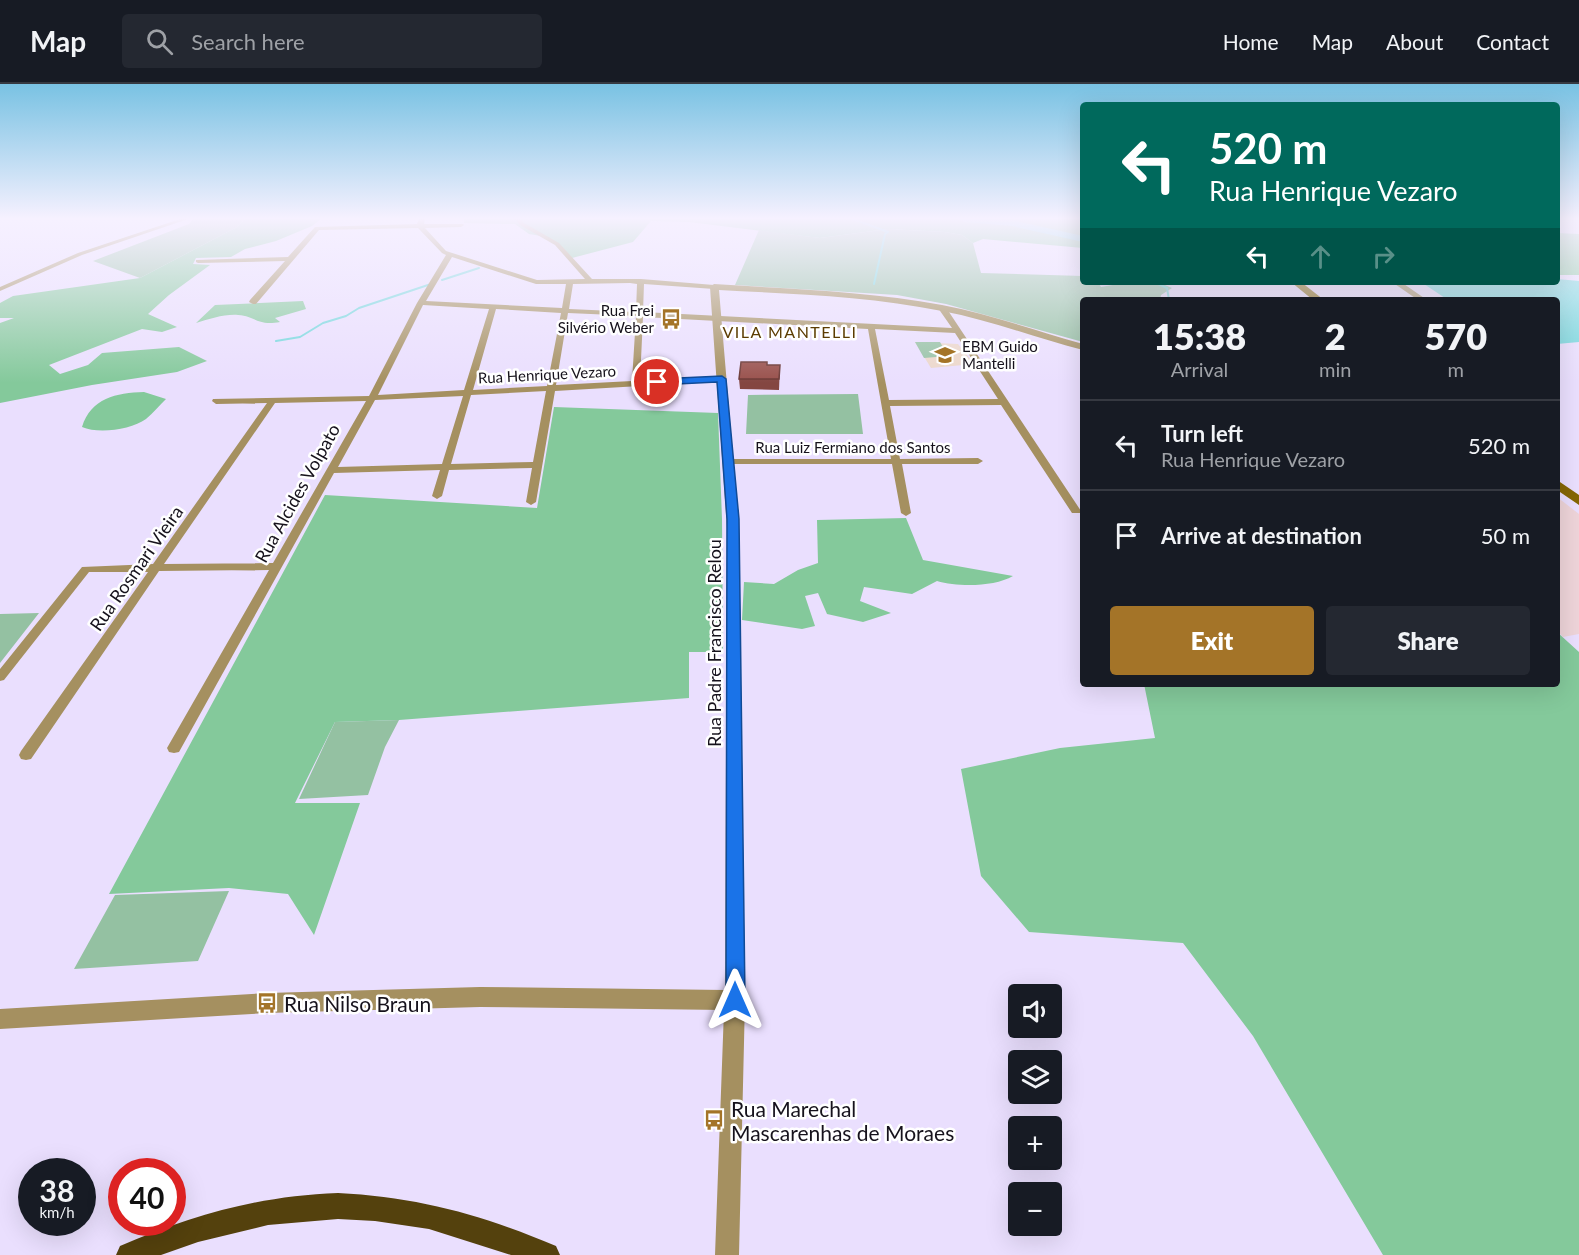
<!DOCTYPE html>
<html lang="en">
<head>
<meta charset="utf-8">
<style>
  body { margin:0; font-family:Lato,sans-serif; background:#242831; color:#f1f3f6; height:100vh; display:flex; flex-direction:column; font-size:22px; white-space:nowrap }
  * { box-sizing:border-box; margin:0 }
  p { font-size:20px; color:#9ea1a6 }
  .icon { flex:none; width:33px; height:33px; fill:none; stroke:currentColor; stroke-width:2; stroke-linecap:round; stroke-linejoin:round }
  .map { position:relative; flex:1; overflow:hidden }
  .details { position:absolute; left:1080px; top:213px; width:480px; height:390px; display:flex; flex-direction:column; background:#171b24; border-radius:6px; box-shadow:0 6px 24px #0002 }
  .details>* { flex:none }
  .hud { position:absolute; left:1080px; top:18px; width:480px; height:183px; border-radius:6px; box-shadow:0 6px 24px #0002; background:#00695c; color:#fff; overflow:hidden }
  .tools { position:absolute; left:1008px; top:900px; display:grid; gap:12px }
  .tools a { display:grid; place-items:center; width:54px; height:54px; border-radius:6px; background:#171b24; box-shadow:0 6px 24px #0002; font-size:30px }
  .speed { position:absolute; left:18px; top:1074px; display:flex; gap:12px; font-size:30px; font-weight:700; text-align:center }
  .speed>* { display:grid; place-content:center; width:78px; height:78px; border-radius:50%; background:#171b24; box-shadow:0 6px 24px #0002; line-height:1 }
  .speed small { font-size:15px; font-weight:400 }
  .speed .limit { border:9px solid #d22; background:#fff; color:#111 }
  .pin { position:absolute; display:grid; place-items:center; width:51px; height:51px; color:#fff; margin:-26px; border:3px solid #fff; border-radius:50%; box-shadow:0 2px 6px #0007 }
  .me { position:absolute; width:66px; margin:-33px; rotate:0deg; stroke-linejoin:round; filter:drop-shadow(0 0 4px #0008) }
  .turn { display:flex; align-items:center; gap:21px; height:126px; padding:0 30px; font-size:27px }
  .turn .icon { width:78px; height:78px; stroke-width:2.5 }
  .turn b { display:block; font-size:42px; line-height:51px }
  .lanes { display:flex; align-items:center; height:57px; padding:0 30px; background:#0003; justify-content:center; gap:30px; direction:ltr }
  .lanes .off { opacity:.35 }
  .eta { display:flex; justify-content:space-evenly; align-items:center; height:102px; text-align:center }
  .eta b { font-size:36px; font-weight:800; line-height:42px }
  .primary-button { display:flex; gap:12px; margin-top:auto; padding:12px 30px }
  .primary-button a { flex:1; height:69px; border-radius:6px; background:#a47428; color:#fff; font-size:24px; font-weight:800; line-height:69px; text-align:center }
  .primary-button a+a { background:#242831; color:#f1f3f6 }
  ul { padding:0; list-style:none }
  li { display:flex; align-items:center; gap:18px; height:90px; padding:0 30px; border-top:2px solid #363941 }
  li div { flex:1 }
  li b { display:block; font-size:22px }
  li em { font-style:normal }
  header { display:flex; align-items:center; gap:36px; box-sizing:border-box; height:84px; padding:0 30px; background:#171b24; border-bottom:2px solid #363941 }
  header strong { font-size:28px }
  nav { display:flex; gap:33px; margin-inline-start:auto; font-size:21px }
  .search { width:420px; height:54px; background:#242831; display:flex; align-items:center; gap:15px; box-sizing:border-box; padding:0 21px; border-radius:6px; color:#9ea1a6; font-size:22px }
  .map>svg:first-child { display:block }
</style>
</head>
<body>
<header>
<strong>Map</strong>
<div class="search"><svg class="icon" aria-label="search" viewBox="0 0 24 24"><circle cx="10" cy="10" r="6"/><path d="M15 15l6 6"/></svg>Search here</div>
<nav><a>Home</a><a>Map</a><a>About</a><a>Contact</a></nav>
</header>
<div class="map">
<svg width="1579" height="1171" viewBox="0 0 1579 1171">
  <rect width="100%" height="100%" fill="#eadffe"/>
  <path fill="#eed4d9" d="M1557,413L1579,430V550L1563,553L1557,547Z"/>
  <path fill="#ecd7c9" d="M915,258L958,260L974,280L931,284Z"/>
  <path fill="#94c1a2" d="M193,135H245L237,143L140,194L93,177L189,140Z
    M888,145L945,148L962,151L973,159L981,189L1083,192V198H1098L1101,203C1125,199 1150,193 1172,204L1161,211L1160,216H1083V258L946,220L897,211L735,201L759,146L820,154Z
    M915,258H940L948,272L924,274Z
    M858,310L863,350H746L748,311Z
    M39,529L0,579V530Z
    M399,636L385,663L368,711L299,715L335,638Z
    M229,807L198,877L74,885L115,811Z"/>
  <path fill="#84c99b" d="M245,135H321L312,142L276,157L245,165L231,173L196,174L193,180L210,181L169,211L148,230L177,243L162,248L142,245L49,281L60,290L88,281L102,269L179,263L207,277L177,288L92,301L0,319V239L14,234H0V219L13,212L140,194L237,143Z
    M464,135H1083V164L983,155L973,159L962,151L945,148L888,145L820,154L689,138L651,137L633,158L572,174L564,165L541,152L529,150L515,140L464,139Z
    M1557,149L1579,150V191H1557Z
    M303,217L306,225L275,234L280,238C256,242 256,232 238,231C224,230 210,235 196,239L215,221Z
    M144,308L166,315C160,321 153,329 146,335C131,346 98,350 82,343C91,314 116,309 144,308Z
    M554,323L718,329L722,435L723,568H689V614L399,636L335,638L295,719H360L314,851L288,810L229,804L109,810L325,411L537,424Z
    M906,434L923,476L1013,492C994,503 958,503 937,497L912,510L864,503L860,517L891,529L863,538L827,530L818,509L805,512L815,542L802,545L742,536L744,498L774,500L798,486L818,479L817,436Z
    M1557,548L1579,568V1171H1383L1253,952L1183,859L1029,848L981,792L961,685L1060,664L1155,654L1144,600H1557Z"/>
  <path fill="#72d8dc" d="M1557,195L1579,197V258L1557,260V216H1448L1421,198H1557Z"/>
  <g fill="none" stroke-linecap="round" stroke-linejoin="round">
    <path stroke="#72d8dc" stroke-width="2" d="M853,135L888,148L885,150L874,200
      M442,196L479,184
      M1154,198L1167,204L1169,216
      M276,257L300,253L323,239L346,232L359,224L431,200"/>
    <path fill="#72d8dc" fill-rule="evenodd" d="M959,135L1012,136L1083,152V158L1012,142L964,138Z"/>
    <path fill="#a59060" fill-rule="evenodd" d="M180,135H188L82,171L0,207V203L78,169Z
      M419,135H425L424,140H463L464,141L461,143L425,144L446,167L537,196L585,195L555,161L520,141L515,135H521L524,139L559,159L592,195H641L714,201L718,203L714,205L644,200L643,228L952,244L938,224L945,222L1081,427L1080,429H1072L1001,321L890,322L900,375L978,374L983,377L978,380H902L911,429L906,432L901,429L892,380H725V376L728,375H891L868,245L643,233L640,297L722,293L726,295L725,297L555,307L536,418L531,421L526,418L532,384L449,386L442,412L437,415L432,412L440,386L334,389L179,668L174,669L169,668L167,664L269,486L159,487L31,675L26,676L21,675L19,671L21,667L148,488H89L4,596L0,597V585L82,483L153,480L267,319L216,320L212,317L213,315L369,312L417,219L446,171L442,169L418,144L319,146L256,220H253L249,218L250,216L285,177L198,179L196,178V176L288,173L315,143L417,140ZM452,173L536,200H566L562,224L426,217ZM630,199L637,200L636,228L569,225L573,200ZM423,221L489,225L464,306L378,311ZM496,225L561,229L547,302L473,306ZM568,229L636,232L632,297L556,301ZM875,245L955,249L998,315L889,316ZM546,307L533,378L451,380L471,311ZM463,312L442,380L338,383L375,316ZM366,317L273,479L164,480L275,319Z
      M1392,198H1401L1427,216H1418Z"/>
    <path fill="#a59060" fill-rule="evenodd" d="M714,200C790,205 867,207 942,221C990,230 1036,247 1083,260V266C1036,254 990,236 942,227C868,212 793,210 719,206L739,444L745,916L739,1171H715L724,926L480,923L267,929L0,945V925L267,909L480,903L725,906L727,444L710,203Z"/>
    <path fill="#856605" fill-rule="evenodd" d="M1291,198H1301L1324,216H1313Z
      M1557,396L1579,411V421L1557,406Z"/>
    <path fill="#54410d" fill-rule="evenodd" d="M338,1109C418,1113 483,1131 556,1162L560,1171H511L429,1145L375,1137L338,1135L268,1141L198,1158L161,1171H116L120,1162C193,1131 258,1112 338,1109Z"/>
  </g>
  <path fill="#844641" d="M767,281H780L779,306L740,305L739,295Z"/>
  <path fill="#99514c" stroke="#6b3935" stroke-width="1.5" d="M741,278H767V281H780L779,295H739Z"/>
  <linearGradient id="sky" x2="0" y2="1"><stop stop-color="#79c2e3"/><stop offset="0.45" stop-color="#f6f1ff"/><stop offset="1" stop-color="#f6f1ff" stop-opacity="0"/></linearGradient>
  <rect width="1579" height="299" fill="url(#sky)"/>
  <path fill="#1a73e8" stroke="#114b97" stroke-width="1.5" d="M722,292L726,295L739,435L745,916L742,922L735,925L729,922L726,916L727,435L717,298L657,301L652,298L657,295Z"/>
  <defs>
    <g id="bus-bare" transform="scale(1.62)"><path d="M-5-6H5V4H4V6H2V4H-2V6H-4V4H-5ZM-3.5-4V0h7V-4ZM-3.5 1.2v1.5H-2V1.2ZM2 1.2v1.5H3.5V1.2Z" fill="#a47428" stroke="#fff" stroke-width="2.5" paint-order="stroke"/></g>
    <g id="school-bare" transform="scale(1.62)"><path d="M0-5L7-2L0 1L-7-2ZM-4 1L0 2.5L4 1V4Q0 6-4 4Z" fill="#a47428" stroke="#fff" stroke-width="2.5" paint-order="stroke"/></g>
  </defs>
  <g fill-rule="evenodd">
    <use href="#bus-bare" x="671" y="235"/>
    <use href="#school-bare" x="945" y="271"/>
    <use href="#bus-bare" x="267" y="919"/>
    <use href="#bus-bare" x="714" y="1036"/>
  </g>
  <g text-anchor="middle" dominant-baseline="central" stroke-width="5" stroke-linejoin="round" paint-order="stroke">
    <g font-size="15" fill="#16121c" stroke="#fff" text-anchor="end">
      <text x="654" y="226">Rua Frei<tspan x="654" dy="17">Silvério Weber</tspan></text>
      <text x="962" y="262" text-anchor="start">EBM Guido<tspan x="962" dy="17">Mantelli</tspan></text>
    </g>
    <g font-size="15" fill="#16121c" stroke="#fff">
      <text transform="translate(547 290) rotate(-3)">Rua Henrique Vezaro</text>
      <text x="853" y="363">Rua Luiz Fermiano dos Santos</text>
    </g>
    <g font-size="16" letter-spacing="1.5" fill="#5c3c02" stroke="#fff">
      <text x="790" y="247">VILA MANTELLI</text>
    </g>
    <g font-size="18" fill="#16121c" stroke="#fff">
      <text transform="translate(297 409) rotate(-61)">Rua Alcides Volpato</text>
      <text transform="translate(136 484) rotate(-55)">Rua Rosmari Vieira</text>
      <text transform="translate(714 559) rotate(-90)">Rua Padre Francisco Relou</text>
    </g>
    <g font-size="21" fill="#16121c" stroke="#fff" text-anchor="start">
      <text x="284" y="919">Rua Nilso Braun</text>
      <text x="731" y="1024">Rua Marechal<tspan x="731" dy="24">Mascarenhas de Moraes</tspan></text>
    </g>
  </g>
</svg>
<div class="tools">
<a><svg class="icon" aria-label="sound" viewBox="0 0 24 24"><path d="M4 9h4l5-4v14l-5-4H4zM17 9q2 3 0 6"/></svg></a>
<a><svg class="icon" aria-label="layers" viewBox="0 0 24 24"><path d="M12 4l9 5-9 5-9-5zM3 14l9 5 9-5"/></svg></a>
<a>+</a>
<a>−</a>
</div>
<div class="speed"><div>38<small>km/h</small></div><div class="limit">40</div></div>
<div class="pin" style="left:657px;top:298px;background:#d93025"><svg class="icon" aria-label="arrive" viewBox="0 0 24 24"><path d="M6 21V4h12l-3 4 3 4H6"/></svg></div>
<svg class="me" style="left:735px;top:916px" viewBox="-20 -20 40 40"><path d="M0-17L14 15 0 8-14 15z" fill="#1a73e8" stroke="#fff" stroke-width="4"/></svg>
<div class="hud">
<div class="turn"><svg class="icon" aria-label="left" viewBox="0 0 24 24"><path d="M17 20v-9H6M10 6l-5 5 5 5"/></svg><div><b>520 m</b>Rua Henrique Vezaro</div></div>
<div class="lanes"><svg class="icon" aria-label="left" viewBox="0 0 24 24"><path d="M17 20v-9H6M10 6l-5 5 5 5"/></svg><svg class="icon off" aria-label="ahead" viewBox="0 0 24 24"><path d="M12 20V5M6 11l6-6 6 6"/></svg><svg class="icon off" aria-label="right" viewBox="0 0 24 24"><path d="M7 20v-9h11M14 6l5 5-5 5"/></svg></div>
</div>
<section class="details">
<div class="eta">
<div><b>15:38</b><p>Arrival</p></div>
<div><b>2</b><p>min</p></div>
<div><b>570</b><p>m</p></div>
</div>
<ul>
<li><svg class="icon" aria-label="left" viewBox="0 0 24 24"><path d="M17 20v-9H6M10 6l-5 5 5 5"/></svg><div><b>Turn left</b><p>Rua Henrique Vezaro</p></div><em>520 m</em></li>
<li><svg class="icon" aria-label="arrive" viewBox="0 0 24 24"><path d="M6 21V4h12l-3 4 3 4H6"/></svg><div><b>Arrive at destination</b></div><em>50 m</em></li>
</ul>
<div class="primary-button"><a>Exit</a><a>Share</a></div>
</section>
</div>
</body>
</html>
